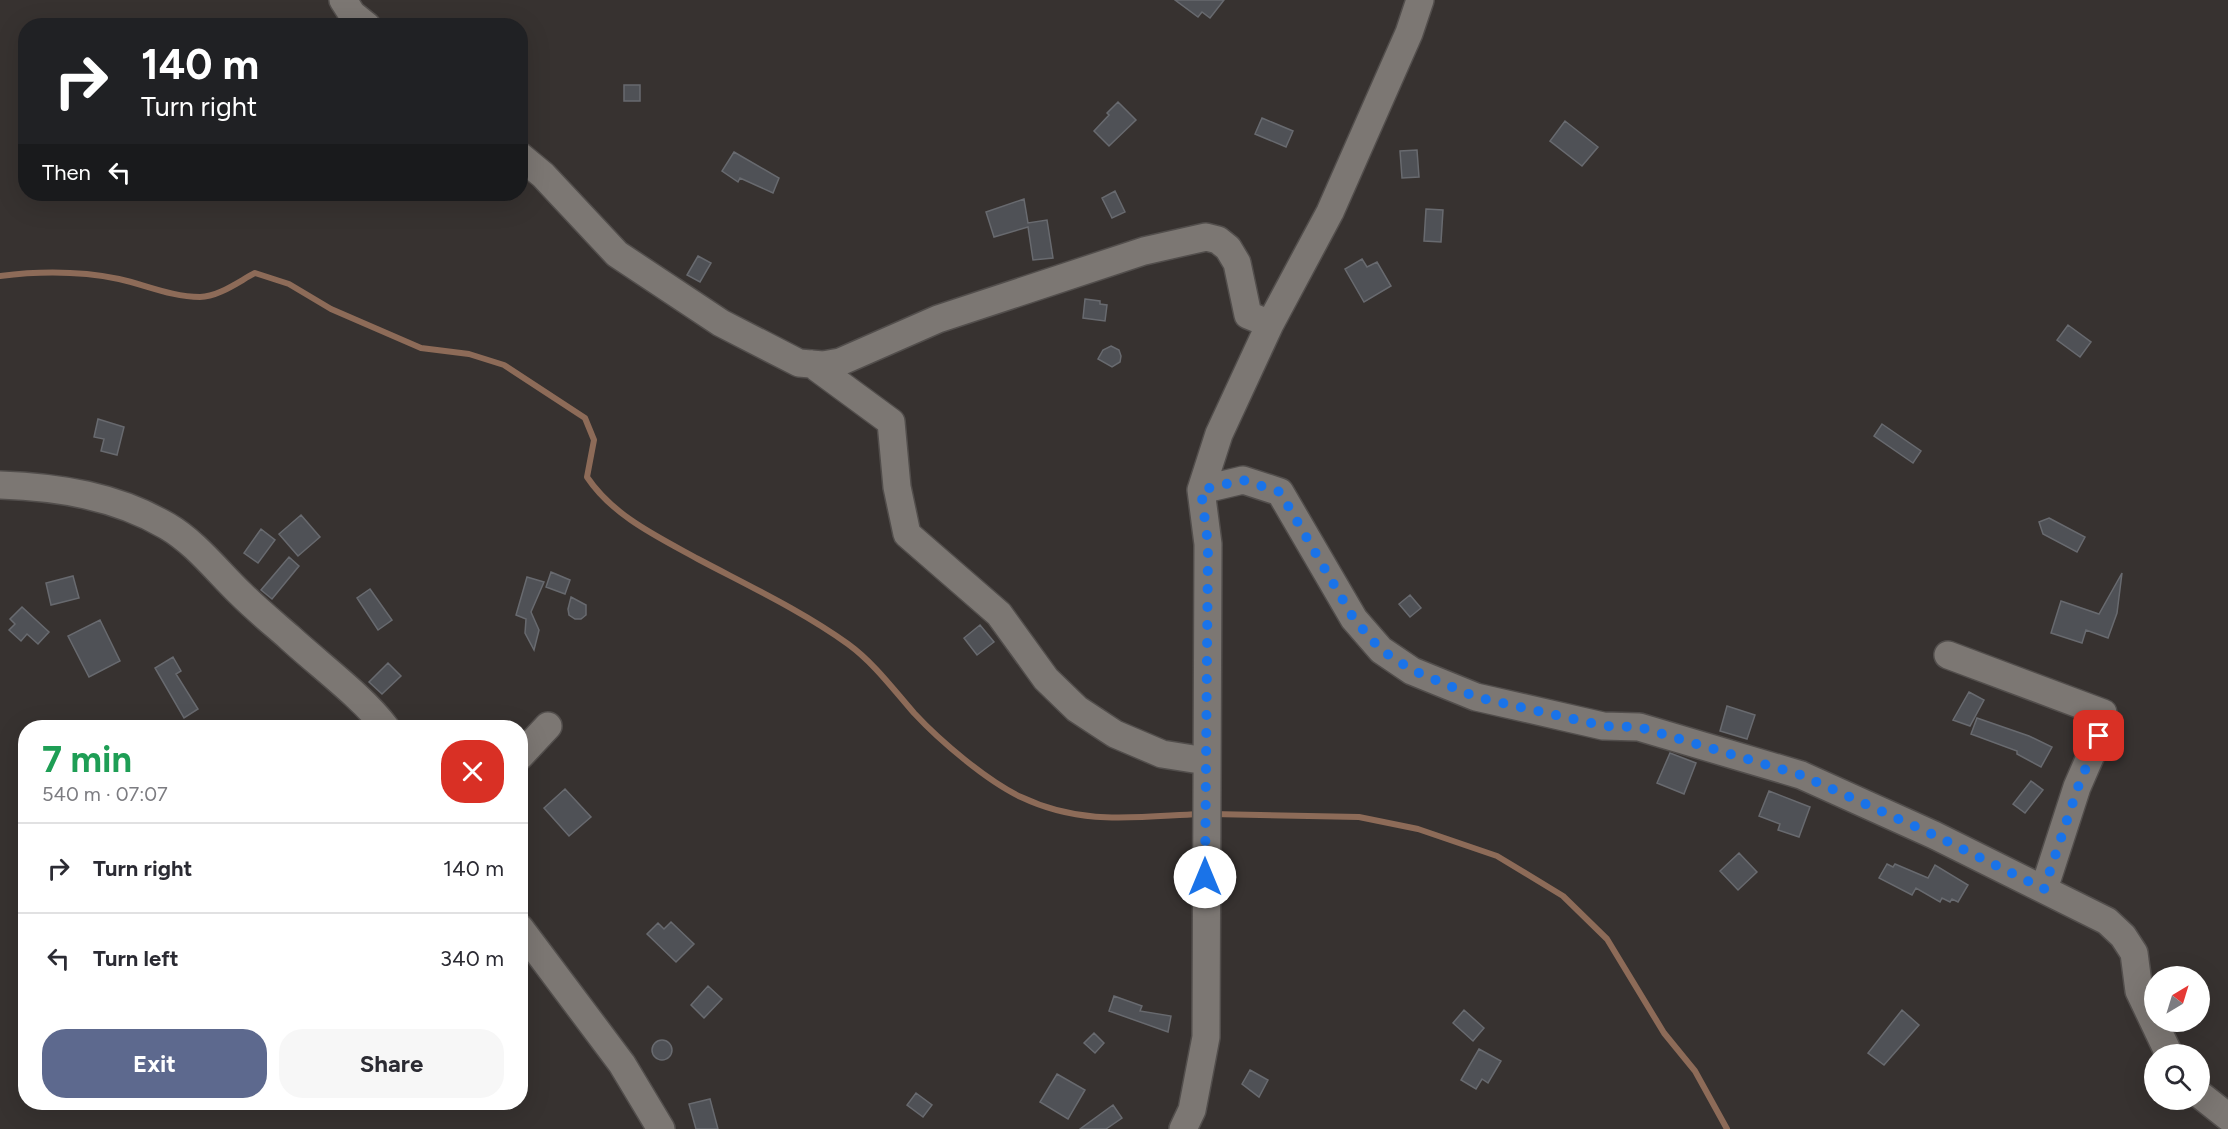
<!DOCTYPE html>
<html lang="en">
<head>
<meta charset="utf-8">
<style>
  body { margin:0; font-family:Figtree,sans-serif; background:#f7f7f7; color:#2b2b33; height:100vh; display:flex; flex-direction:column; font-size:22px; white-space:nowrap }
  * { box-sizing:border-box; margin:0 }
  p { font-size:20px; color:#7c7c81 }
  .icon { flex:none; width:33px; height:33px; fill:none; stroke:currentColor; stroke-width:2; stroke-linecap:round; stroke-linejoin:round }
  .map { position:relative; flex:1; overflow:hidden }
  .side { position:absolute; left:18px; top:720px; width:510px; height:390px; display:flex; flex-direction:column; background:#fff; border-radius:24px; box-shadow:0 6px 24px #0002 }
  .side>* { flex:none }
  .banner { position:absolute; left:18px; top:18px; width:510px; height:183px; border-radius:24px; box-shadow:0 6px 24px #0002; background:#202124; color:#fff; overflow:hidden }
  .needle { width:39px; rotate:38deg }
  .buttons { position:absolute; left:2144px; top:966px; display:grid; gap:12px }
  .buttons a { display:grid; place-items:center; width:66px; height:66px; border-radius:50%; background:#fff; box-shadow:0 6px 24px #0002; font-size:30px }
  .pin { position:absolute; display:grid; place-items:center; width:51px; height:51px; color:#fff; margin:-26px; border-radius:12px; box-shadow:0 3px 9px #0006 }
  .me { position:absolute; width:66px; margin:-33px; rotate:0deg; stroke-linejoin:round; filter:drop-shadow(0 0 4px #0008) }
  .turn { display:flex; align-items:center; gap:21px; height:126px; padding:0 24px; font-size:27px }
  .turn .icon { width:78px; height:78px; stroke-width:2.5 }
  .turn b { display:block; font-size:42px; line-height:51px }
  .then { display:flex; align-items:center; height:57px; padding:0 24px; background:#0003; gap:12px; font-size:22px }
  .round { display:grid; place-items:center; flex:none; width:63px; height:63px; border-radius:24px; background:#f7f7f7 }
  .overview { display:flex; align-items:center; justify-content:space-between; height:102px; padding:0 24px }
  h1 { font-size:36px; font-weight:700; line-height:45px; color:#1e9e55 }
  .action { display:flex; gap:12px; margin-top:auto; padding:12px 24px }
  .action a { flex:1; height:69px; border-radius:24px; background:#5d698e; color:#fff; font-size:24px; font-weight:700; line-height:69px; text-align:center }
  .action a+a { background:#f7f7f7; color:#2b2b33 }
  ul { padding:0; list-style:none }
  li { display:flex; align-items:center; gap:18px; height:90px; padding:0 24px; border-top:2px solid #e1e1e2 }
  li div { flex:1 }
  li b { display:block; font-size:22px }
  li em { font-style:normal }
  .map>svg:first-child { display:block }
</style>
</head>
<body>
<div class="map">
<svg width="2228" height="1129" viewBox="0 0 2228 1129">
  <rect width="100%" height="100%" fill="#373230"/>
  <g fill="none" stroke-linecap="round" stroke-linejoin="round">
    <path stroke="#8d6b58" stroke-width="6" d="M0,276C40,271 80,271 119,279C146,285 172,297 200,297C218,297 238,282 255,273L289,284L331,309L421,348L469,354L504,365L585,418L594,440L587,477C613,516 658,537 698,559C749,586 802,611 848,644C874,663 893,689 914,713C940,741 987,781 1021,797C1082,826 1134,817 1199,814
      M1212,814L1359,817L1418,829L1497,856L1563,896L1607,939L1664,1033L1695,1071L1727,1129"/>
  </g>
  <path fill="#4f5156" stroke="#686a6f" stroke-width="1.5" d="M1175,0H1224L1210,18L1202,12L1198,17Z
    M624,85H640V101H624Z
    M1118,102L1136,120L1109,146L1094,131L1109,115L1107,113Z
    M1262,118L1293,131L1286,147L1255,134Z
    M1565,121L1598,147L1582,166L1550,141Z
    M1417,150L1419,177L1402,178L1400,151Z
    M734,152L779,178L773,193L740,178L738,182L722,171Z
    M1115,191L1125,212L1112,218L1102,198Z
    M1024,199L1028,223L1047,220L1053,258L1033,260L1028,227L994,237L986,212Z
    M1426,209L1443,210L1441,242L1424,241Z
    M698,256L711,263L700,282L687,275Z
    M1362,259L1367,267L1377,262L1391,286L1364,302L1345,269Z
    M1085,299L1100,301V304L1107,305L1105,321L1083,318Z
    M2068,325L2091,342L2080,357L2057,340Z
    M1111,346L1119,350L1121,356L1120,362L1112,367L1098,359L1103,350Z
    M98,419L124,427L117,455L101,451L104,439L94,437Z
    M1882,424L1921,451L1913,463L1874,436Z
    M301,515L320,537L298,556L279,534Z
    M2049,518L2085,537L2077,552L2043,534L2039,522Z
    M261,529L275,540L258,563L244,553Z
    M289,557L299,566L272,599L261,590Z
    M551,572L570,580L565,594L546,587Z
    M2122,573L2117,613L2108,638L2086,630L2082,643L2051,633L2061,601L2099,614Z
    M73,576L79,598L51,605L46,583Z
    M527,577L544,582L531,612L539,630L534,650L525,633L526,619L516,615Z
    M370,589L392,620L378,630L357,598Z
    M1410,595L1421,608L1410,617L1399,604Z
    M571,597L586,605V615L581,619H575L569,615L568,609Z
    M22,607L49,632L38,644L27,634L21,641L9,630L15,624L10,619Z
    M100,620L120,661L89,677L68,636Z
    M980,625L994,642L977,655L964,638Z
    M173,657L181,671L176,674L198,709L184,718L155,668Z
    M388,663L401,676L382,694L369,682Z
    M1969,692L1984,700L1970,726L1953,720Z
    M1727,706L1755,715L1747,739L1720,731Z
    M1977,718L2029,736L2052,747L2041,767L2017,754V751L1971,734Z
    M1670,753L1696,763L1684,794L1657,783Z
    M2031,781L2043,790L2025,813L2013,804Z
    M565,789L591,817L569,836L544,808Z
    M1769,791L1810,807L1799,837L1778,830L1780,824L1759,816Z
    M1739,853L1757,872L1738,890L1720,871Z
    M1887,864L1893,867L1895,864L1928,878L1935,865L1968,885L1958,902L1952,899L1950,902L1942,898L1940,902L1916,888L1912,895L1879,878Z
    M671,922L694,944L676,962L647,934L658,923L664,929Z
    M708,986L722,999L704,1018L691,1005Z
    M1114,996L1142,1006L1140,1011L1171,1016L1168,1032L1109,1011Z
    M1464,1010L1484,1028L1473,1041L1453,1023Z
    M1902,1010L1919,1025L1884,1065L1868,1053Z
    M1094,1033L1104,1043L1095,1053L1084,1043Z
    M652 1050a10 10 0 1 1 20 0a10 10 0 1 1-20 0Z
    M1479,1049L1501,1061L1488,1083L1482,1079L1476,1089L1461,1080Z
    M1250,1070L1268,1080L1259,1097L1242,1084Z
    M1057,1074L1085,1090L1068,1119L1040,1102Z
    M916,1093L932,1105L923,1117L907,1105Z
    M710,1099L718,1129H696L689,1104Z
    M1113,1105L1122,1118L1106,1129H1080Z"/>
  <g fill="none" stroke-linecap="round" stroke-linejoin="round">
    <g stroke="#524e4c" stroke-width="30">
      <path id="minor" d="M343,0L352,14L367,26
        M520,156L543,175L617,254L721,323L799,363L823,365L840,362L938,319L1144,251L1206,237L1218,240L1228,248L1237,263L1248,315L1270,324
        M812,364L891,422L897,487L907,534L999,614L1046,679L1077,709L1115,734L1162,754L1206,761
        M0,485C58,487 116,496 167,526C196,543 217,571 241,594C256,609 273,623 289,637C317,663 364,698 386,728
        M1201,490L1243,480L1280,492L1354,619L1381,650L1412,671L1476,697L1603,726L1639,727L1801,775L1934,835L2107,921L2123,936L2134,953L2139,991L2169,1054
        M1948,655L2103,713L2104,725L2077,787L2044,889
        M520,756L548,726
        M520,928L622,1064L661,1129
        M2199,1094L2228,1117
        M1183,1129L1192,1110L1206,1037L1208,544L1201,490L1219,434L1270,324L1330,212L1409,33L1420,0"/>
    </g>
    <use href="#minor" stroke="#7c7773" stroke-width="27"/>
  </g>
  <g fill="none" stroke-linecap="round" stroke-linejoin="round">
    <path stroke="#1a73e8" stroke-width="10" stroke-dasharray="0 18" d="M1205,877L1208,544L1201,490L1243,480L1280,492L1354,619L1381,650L1412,670L1476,697L1604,726L1639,727L1801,775L1934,835L2044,889L2078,787L2099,736"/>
  </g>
</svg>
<div class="buttons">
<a><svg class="needle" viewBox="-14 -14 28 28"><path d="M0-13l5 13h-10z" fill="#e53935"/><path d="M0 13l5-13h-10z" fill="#7c7c81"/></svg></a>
<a><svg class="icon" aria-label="search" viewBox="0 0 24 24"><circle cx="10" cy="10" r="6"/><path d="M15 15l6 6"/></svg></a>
</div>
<div class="pin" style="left:2099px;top:736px;background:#d93025"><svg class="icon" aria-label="arrive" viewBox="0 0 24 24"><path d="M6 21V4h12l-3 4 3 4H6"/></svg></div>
<svg class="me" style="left:1205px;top:877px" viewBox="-20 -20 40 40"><circle r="19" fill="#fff"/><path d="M0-13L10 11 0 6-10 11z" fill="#1a73e8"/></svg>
<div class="banner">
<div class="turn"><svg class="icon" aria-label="right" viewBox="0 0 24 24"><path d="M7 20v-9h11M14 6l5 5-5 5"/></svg><div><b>140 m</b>Turn right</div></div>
<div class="then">Then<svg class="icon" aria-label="left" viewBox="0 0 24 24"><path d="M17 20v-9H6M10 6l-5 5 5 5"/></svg></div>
</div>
<section class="side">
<div class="overview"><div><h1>7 min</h1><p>540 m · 07:07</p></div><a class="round" style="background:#d93025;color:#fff"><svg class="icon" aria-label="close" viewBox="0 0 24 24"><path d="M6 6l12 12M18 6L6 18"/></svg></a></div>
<ul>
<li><svg class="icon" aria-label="right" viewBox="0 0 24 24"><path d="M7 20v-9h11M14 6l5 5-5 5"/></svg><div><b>Turn right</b></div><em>140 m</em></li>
<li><svg class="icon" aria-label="left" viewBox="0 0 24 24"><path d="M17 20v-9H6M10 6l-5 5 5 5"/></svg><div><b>Turn left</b></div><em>340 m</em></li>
</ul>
<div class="action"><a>Exit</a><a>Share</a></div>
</section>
</div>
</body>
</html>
